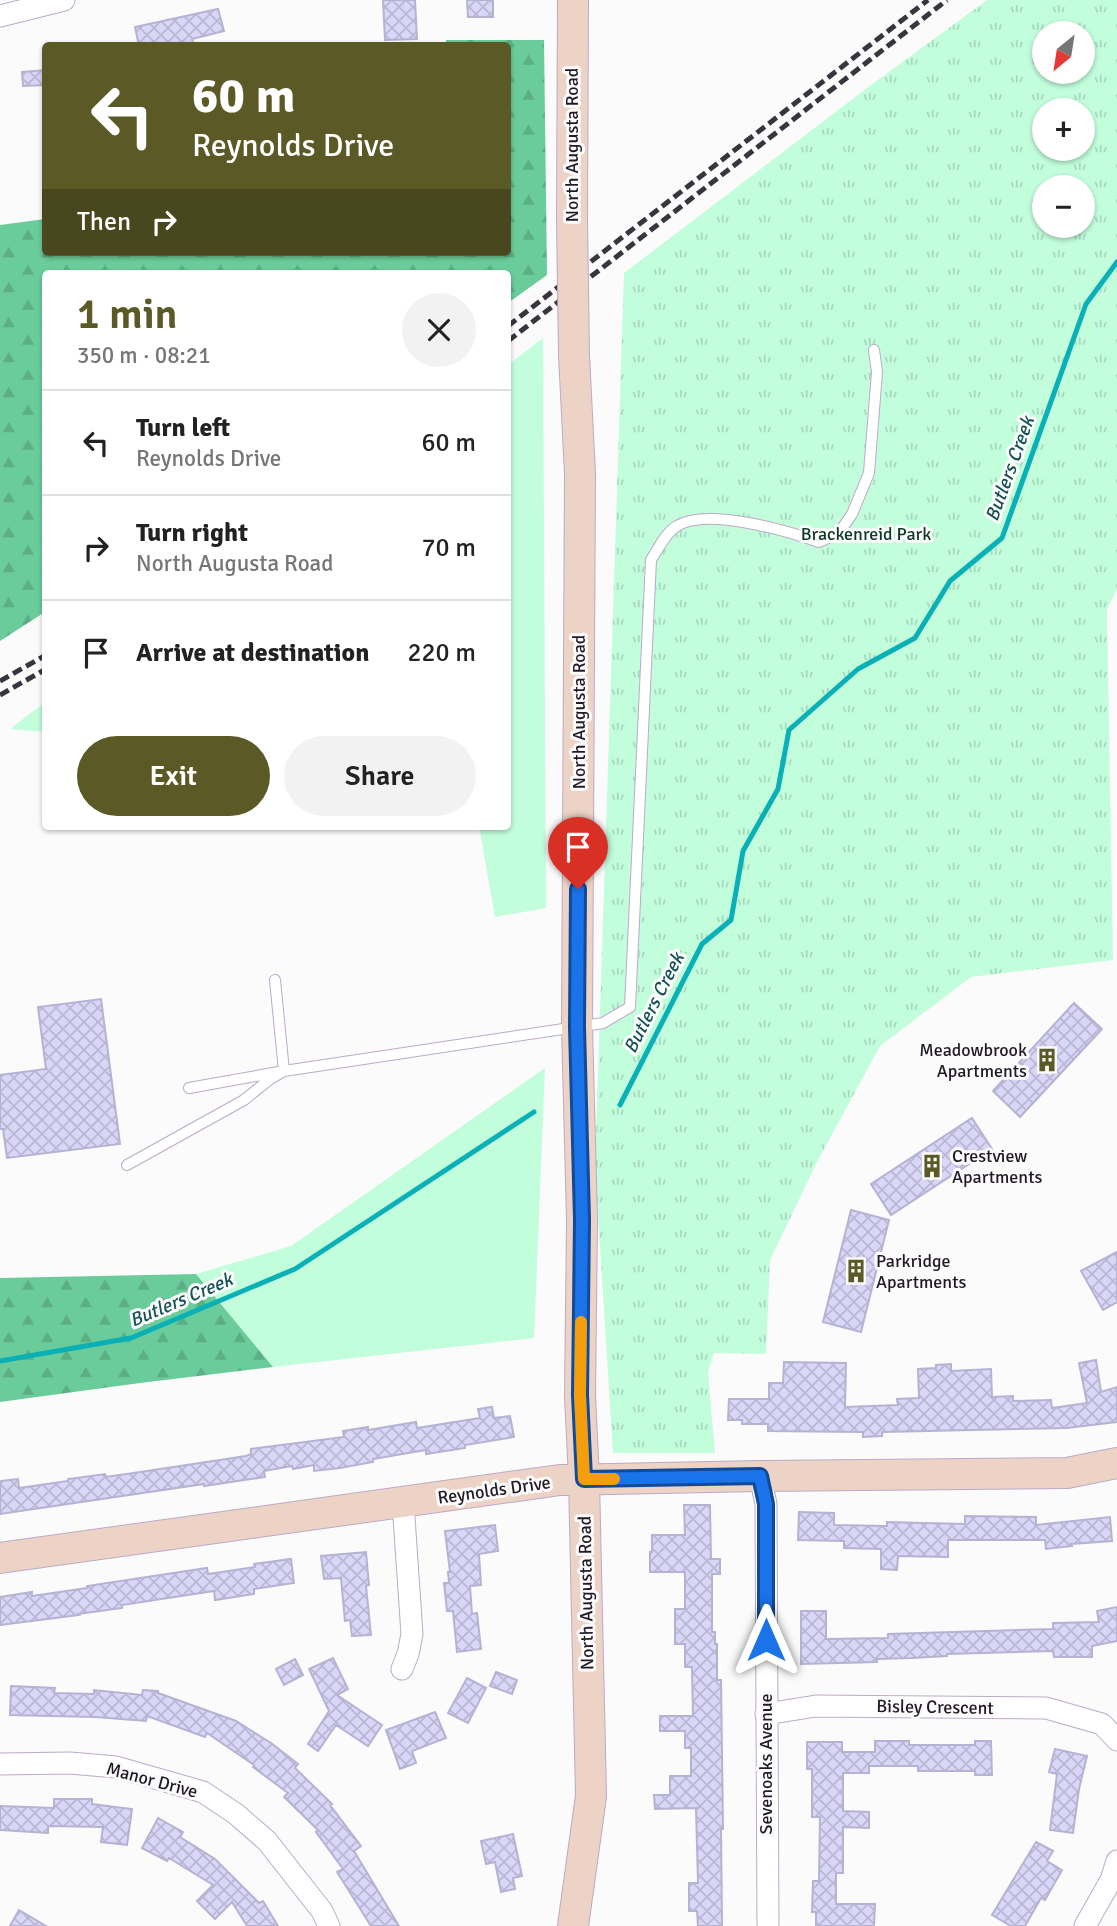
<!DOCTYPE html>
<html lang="en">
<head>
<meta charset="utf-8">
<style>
  body { margin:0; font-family:Signika,sans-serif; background:#f2f2f2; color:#222; height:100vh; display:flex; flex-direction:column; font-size:26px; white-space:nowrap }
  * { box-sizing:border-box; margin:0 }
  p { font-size:23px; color:#767676 }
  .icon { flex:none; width:38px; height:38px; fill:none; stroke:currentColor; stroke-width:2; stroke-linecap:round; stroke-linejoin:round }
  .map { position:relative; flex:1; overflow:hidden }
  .panel { position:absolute; left:42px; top:270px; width:469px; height:560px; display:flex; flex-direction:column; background:#fff; border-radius:7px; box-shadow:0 2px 5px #0004 }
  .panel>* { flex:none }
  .banner { position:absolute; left:42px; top:42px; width:469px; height:214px; border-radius:7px; box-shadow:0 2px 5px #0004; background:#5b5925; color:#fff; overflow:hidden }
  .needle { width:46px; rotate:210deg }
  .fabs { position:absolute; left:1032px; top:21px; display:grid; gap:14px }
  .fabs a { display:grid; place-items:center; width:63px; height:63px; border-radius:50%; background:#fff; box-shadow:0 2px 5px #0004; font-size:35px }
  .pin { position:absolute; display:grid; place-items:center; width:60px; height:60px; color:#fff; margin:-72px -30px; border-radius:50% 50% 50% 0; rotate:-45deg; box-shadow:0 0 7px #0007 }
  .pin .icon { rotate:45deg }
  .me { position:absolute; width:77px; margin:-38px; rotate:0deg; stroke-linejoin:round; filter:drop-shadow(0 0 5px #0008) }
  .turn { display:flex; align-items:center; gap:24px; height:147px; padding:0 35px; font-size:32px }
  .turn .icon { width:91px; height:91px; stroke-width:2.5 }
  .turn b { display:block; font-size:49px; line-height:60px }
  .then { display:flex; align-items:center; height:66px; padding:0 35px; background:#0003; gap:14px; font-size:26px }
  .round { display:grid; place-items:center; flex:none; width:74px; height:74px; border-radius:37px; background:#f2f2f2 }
  .overview { display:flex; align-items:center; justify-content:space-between; height:119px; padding:0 35px }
  h1 { font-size:42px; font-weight:600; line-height:52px; color:#5b5925 }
  .cta { display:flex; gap:14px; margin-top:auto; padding:14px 35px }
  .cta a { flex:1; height:80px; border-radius:42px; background:#5b5925; color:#fff; font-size:28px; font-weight:600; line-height:80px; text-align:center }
  .cta a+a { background:#f2f2f2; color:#222 }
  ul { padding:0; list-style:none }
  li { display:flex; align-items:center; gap:21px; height:105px; padding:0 35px; border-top:2px solid #e0e0e0 }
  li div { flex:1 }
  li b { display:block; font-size:26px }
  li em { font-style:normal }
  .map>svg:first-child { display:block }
</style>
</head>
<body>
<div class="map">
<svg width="1117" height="1926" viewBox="0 0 1117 1926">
  <defs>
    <pattern id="forest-firs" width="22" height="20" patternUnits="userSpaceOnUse" patternTransform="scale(1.75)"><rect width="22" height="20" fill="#6bcc9b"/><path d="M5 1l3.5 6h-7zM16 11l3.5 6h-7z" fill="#5caf85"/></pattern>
    <pattern id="park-tufts" width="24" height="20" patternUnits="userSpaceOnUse" patternTransform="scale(1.75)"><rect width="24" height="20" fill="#c2fddc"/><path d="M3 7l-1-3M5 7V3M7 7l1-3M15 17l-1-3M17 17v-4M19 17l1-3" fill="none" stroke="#a6d8bd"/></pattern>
    <pattern id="building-cross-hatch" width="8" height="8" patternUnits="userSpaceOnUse" patternTransform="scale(1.75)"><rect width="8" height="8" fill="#d9d6f8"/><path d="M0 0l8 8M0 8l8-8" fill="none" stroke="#bab7d4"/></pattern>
  </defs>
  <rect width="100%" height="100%" fill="#fbfbfb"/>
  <path fill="#c2fddc" d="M543,338L546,908L495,917L479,826H508V365Z
    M45,702V732L10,729Z
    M545,1068L534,1338L273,1367L196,1274L291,1246Z"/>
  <path fill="url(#forest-firs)" d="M446,40H544L547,275L508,303V273H46L45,612L0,641V225L45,219L46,252H508V46L446,45Z
    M196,1274L273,1367L140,1383L0,1402V1278Z"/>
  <path fill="url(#park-tufts)" fill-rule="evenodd" d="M987,0H1117V589L1107,609L1113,960L971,977L880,1046L818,1160L770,1260L766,1354L714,1353L708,1372L715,1453H613L595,1167L624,273L867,88ZM1045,33H1083V72H1045ZM1045,110H1083V149H1045ZM1045,187H1083V226H1045Z"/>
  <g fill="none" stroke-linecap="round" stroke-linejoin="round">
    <path stroke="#09b1b6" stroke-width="5" d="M620,1105L702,944L731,920L743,851L778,789L789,730L858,669L915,638L950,581L1002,538L1086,304L1117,262
      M0,1361L131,1338L295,1269L534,1112"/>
  </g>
  <path fill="url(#building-cross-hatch)" stroke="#b6b2d3" stroke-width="2" d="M383,0H415L417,39L385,40Z
    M467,0H493V17H468Z
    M218,9L224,31L192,39L194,46H139L135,27Z
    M46,70V85L23,86L22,72Z
    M101,999L120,1144L7,1158L3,1129H0V1075L46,1069L38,1007Z
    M1074,1003L1102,1029L1020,1117L993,1091Z
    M972,1118L992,1149L891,1215L871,1184Z
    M851,1210L889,1220L861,1332L823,1322Z
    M1117,1252V1302L1103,1310L1081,1271Z
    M1096,1360L1101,1392L1117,1387V1422L1067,1428L882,1432V1436L863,1437V1432L768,1431V1424H742V1420H728L729,1399H769V1383H783L784,1362L846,1363L845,1407L898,1405L897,1399L919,1398L918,1369L936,1368V1365L951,1364V1371L991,1369L992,1397L1013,1396V1401L1051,1400L1052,1408L1087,1403L1079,1363Z
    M492,1407L494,1418L510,1416L514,1437L465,1445V1448L426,1454V1450L373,1459V1462L340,1468L314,1471V1465L293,1469L292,1466L264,1471L265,1477L204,1486V1484L0,1514V1481L18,1479L19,1488L68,1481V1479L105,1474L106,1477L147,1471L246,1456L251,1454V1449L344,1437L343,1431L368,1427V1430L416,1422L417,1428L480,1418L478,1409Z
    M684,1505H710L711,1559H720V1574H712V1632H715V1644H717V1680H721L723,1829H721L722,1926H698L697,1911H689V1883H698L696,1808L655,1809L654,1795H670V1776H691V1748H685V1731H660V1716H693L692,1667H685V1644H675V1609H685V1572H650V1552H652V1535H685Z
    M799,1512L834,1513V1525L887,1526V1522L965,1524V1516L1036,1517V1525L1110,1517L1112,1541L1071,1544L1072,1546L1046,1549L1045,1540H948V1557L898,1556L897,1570L881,1569V1549L844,1548V1541L798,1540Z
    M495,1525L498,1551L479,1554L481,1585L470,1586L472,1614L477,1613L481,1649L457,1652L453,1611H447L444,1583H449L448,1572H450L445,1531Z
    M366,1552L369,1585L366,1586L371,1635L352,1636L350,1620L345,1621L341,1578L324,1579L321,1556Z
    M291,1559L294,1583L254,1589V1594L215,1600L214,1591L122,1605V1608L78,1614L79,1615L0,1625V1597L32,1592V1596L87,1588V1586L207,1568L208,1574L255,1567L254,1564Z
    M1117,1607V1641L1092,1646V1657H1054L1053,1651L947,1654V1656L912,1658L877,1659V1662L801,1664V1611H826V1639L888,1638V1634L1053,1629V1623L1099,1622L1097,1611Z
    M333,1658L348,1689L337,1695L382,1725L368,1746L336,1725L318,1751L308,1744L329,1711L309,1669Z
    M295,1659L303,1675L284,1685L276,1669Z
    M496,1672L517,1680L512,1694L490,1686Z
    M467,1678L486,1688L468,1723L448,1713Z
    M11,1686L55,1688L54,1693L94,1694V1690L142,1695L143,1690L158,1691V1693L236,1721L271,1743L298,1764L295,1768L332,1804L330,1805L361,1846L354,1851L399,1926H371L337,1872L343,1869L316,1832L318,1830L284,1797L288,1793L253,1767L254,1765L207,1733L205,1737L147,1716L146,1721L95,1717L10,1715Z
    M435,1712L446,1738L412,1751L416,1763L400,1769L386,1730Z
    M875,1741H909V1745H975V1741H991L992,1775H975V1771H918V1766H869V1773H843V1811L869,1812V1828L843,1827V1873H836V1904H875L874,1926H816V1912H812L813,1881H819L820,1817H812V1769H807V1742H842V1752H875Z
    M1055,1749L1087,1756L1079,1789L1073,1833L1050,1830L1057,1774L1049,1772Z
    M54,1799H92V1804L132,1809L127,1845L101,1842L103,1827L48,1826V1833L0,1830V1806L54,1808Z
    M158,1818L183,1832L180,1837L215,1859L259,1903L263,1901L278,1926H247L232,1902L215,1919L197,1901L213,1885L169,1858L167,1861L142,1848Z
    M513,1834L522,1876L513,1878L515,1889L501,1892L495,1862L486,1864L481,1841Z
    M1036,1842L1053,1851L1047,1861L1062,1870L1045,1900L1041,1898L1025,1926H1011L992,1915Z
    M19,1910L46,1926H10Z"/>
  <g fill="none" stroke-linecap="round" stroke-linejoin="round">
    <g stroke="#bcaac9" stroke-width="12">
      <path id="lane" d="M189,1088L284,1071L603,1023L630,1007L651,560C658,549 666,532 677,526C707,507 787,531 819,542L839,533L852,514L869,473L877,372L874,350
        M127,1165L244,1100L270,1079L284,1071L275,980"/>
    </g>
    <g stroke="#bcaac9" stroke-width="23">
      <path id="street" d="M0,16L64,0
        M760,1476L766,1504L768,1926
        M402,1669L408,1654L412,1634L403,1503
        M766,1714L816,1706L1046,1708L1102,1724L1117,1740
        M0,1764L70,1763L116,1767L203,1792L236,1814L267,1841L322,1911L329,1926
        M1085,1926L1111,1880L1117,1861"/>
    </g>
    <g stroke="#bcaac9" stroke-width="32">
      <path id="secondary" d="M572,220L573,0
        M0,1558L560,1480L760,1476L1067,1473L1117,1463
        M573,1926L591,1796L584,1479L580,1396L582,1220L577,1027L580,474L574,355"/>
    </g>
    <use href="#lane" stroke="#fff" stroke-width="10"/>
    <use href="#street" stroke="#fff" stroke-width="21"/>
    <use href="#secondary" stroke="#edd3c6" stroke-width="30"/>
    <path stroke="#3a343f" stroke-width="5" stroke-dasharray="10 5" stroke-linecap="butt" d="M508,326L928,0
      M508,341L947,0
      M0,681L46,655
      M0,695L46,669"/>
    <g stroke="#bcaac9" stroke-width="32" stroke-linecap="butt">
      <path id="secondary-bridge" d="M572,220L574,355"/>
    </g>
    <use href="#secondary-bridge" stroke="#edd3c6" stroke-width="30"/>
  </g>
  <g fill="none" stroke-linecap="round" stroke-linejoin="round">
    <g stroke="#114b97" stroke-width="18">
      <path id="route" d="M578,889L577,1027L582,1220L580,1395L584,1479L760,1476L766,1504V1640"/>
    </g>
    <use href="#route" stroke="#1a73e8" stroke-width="12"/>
    <path stroke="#f59e0b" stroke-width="12" d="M581,1322L580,1395L584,1479H614"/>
  </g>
  <defs>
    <g id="building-bare" transform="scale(1.89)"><path d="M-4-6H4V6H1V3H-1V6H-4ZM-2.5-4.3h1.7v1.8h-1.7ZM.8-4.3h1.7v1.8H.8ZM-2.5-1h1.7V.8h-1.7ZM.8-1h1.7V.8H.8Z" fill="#5b5925" stroke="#fbfbfb" stroke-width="2.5" paint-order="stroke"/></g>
  </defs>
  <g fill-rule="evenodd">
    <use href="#building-bare" x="1047" y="1060"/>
    <use href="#building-bare" x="932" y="1166"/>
    <use href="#building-bare" x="856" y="1271"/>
  </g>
  <g text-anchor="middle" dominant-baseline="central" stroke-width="6" stroke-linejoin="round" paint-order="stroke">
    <g font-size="18" fill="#211a26" stroke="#fbfbfb">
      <text transform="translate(572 145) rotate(-90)">North Augusta Road</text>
      <text transform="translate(579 712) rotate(-90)">North Augusta Road</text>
      <text transform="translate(494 1490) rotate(-8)">Reynolds Drive</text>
      <text transform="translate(586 1593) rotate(-91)">North Augusta Road</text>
      <text transform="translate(935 1707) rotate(1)">Bisley Crescent</text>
      <text transform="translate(766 1764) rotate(-90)">Sevenoaks Avenue</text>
      <text transform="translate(152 1780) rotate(15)">Manor Drive</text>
    </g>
    <g font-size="18" fill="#0d3825" stroke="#fbfbfb">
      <text x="866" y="534">Brackenreid Park</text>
    </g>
    <g font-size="18" fill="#211a26" stroke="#fbfbfb" text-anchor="start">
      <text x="1027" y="1050" text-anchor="end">Meadowbrook<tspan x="1027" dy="21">Apartments</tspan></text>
      <text x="952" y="1156">Crestview<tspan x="952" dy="21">Apartments</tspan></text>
      <text x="876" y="1261">Parkridge<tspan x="876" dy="21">Apartments</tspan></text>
    </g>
    <g font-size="19" font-style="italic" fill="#165153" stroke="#fbfbfb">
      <text transform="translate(1010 469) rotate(-70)">Butlers Creek</text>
      <text transform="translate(654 1003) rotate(-63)">Butlers Creek</text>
      <text transform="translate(181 1300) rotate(-23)">Butlers Creek</text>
    </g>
  </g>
</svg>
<div class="fabs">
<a><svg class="needle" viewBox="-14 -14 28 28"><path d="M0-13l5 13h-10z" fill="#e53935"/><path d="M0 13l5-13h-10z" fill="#767676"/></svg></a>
<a>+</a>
<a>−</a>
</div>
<div class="pin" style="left:578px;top:889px;background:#d93025"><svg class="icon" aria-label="arrive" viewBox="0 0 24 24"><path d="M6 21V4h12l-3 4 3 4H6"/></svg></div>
<svg class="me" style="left:766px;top:1640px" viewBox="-20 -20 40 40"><path d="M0-17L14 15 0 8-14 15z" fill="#1a73e8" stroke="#fff" stroke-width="4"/></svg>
<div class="banner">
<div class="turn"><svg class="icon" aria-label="left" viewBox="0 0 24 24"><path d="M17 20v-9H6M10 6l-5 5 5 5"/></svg><div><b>60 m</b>Reynolds Drive</div></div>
<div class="then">Then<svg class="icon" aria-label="right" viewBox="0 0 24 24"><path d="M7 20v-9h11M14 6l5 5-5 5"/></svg></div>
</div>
<section class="panel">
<div class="overview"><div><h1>1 min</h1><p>350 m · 08:21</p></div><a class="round"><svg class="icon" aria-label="close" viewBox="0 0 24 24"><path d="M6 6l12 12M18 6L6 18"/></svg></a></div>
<ul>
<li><svg class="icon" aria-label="left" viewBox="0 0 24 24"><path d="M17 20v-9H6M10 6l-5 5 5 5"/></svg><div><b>Turn left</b><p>Reynolds Drive</p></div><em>60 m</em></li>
<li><svg class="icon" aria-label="right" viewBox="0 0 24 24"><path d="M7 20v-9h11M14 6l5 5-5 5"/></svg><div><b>Turn right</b><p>North Augusta Road</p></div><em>70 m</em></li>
<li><svg class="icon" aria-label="arrive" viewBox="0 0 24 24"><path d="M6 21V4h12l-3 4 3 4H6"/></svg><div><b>Arrive at destination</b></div><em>220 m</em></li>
</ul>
<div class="cta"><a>Exit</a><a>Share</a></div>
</section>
</div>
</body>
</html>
